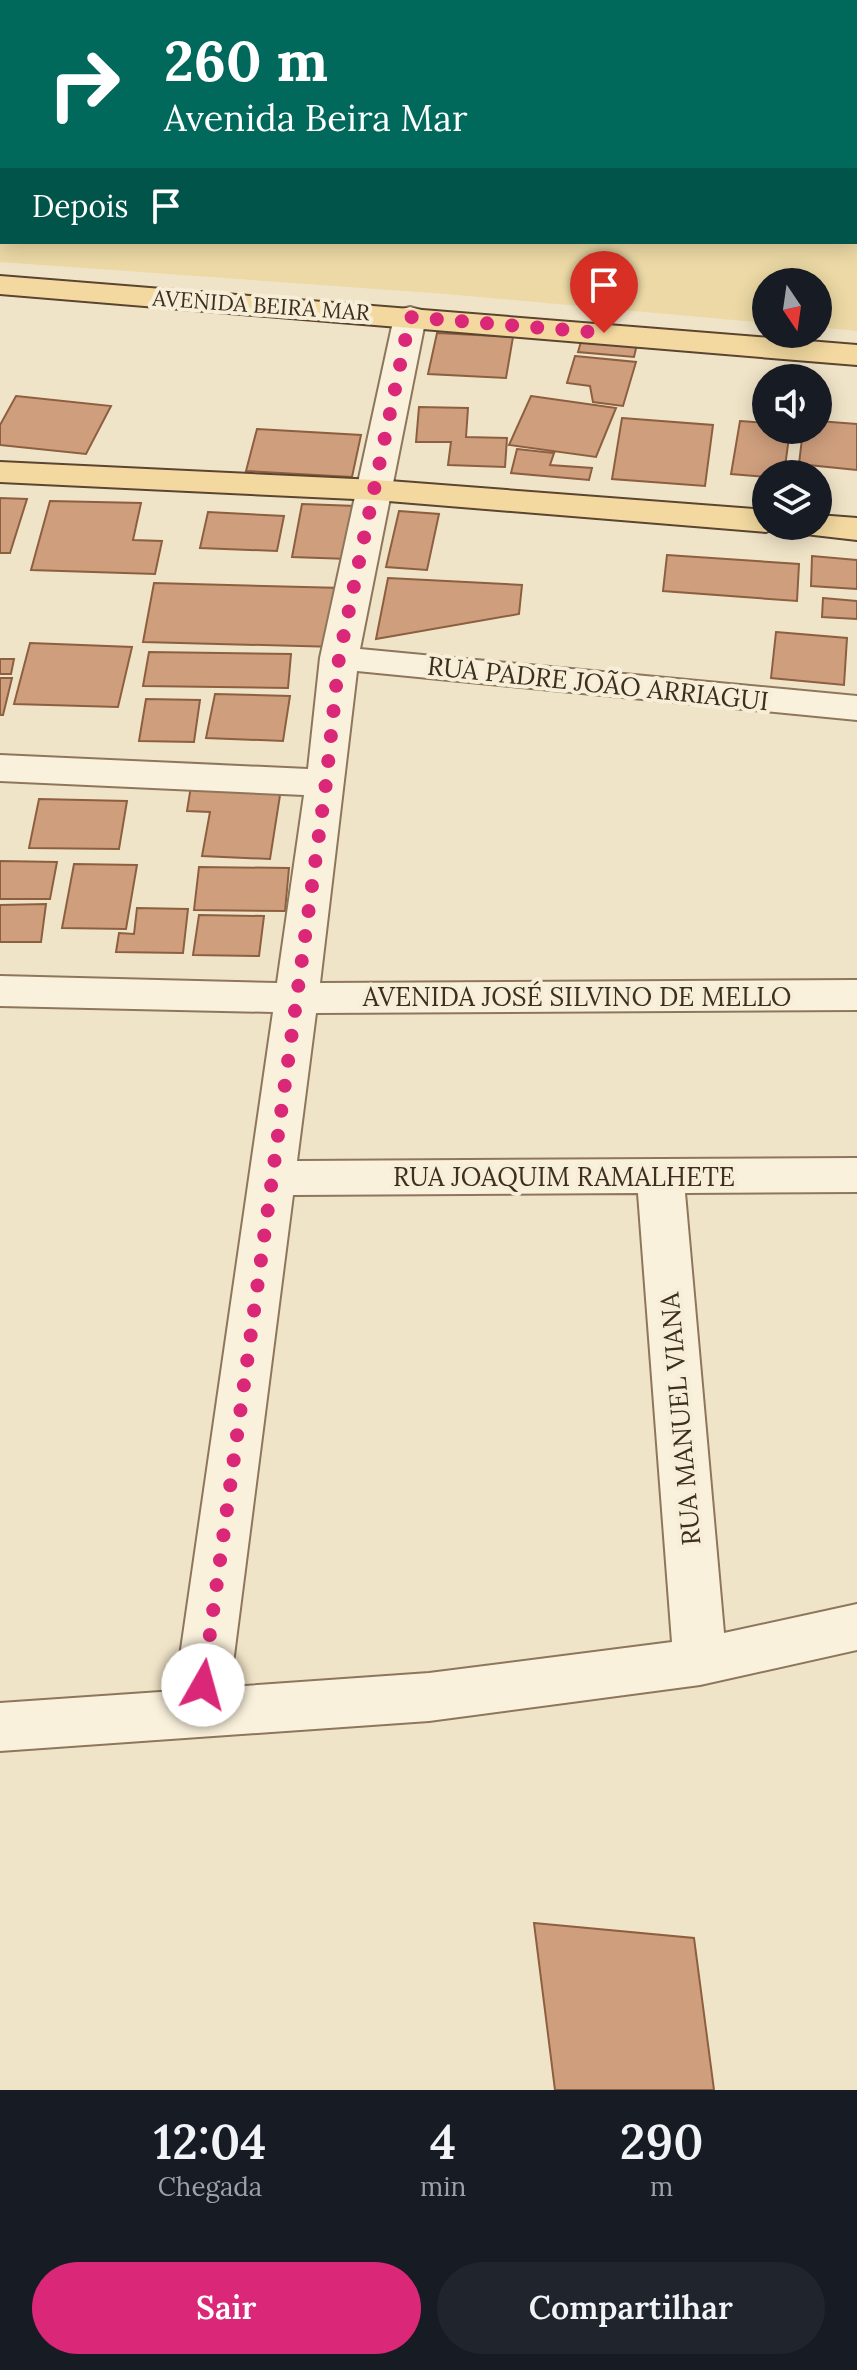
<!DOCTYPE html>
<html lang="pt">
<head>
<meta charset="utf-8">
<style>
  body { margin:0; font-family:Lora,serif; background:#20242c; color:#f1f3f6; height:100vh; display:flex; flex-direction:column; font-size:30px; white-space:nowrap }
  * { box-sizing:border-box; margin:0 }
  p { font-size:26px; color:#9ea1a6 }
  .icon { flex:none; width:44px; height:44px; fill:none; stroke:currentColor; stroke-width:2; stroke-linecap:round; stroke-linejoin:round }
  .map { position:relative; height:2090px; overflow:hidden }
  .drawer { display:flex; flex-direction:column; background:#171b24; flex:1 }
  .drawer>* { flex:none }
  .guide { position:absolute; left:0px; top:0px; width:858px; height:244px; box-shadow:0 4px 20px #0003; background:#00695c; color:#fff; overflow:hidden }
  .needle { width:52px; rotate:167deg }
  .tools { position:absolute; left:752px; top:268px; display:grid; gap:16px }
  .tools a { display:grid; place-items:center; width:80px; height:80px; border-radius:50%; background:#171b24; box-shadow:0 4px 20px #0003; font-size:40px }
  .pin { position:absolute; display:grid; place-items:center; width:68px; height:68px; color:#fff; margin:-82px -34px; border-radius:50% 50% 50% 0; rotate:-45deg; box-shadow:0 0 8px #0007 }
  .pin .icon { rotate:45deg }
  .me { position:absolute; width:88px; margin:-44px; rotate:7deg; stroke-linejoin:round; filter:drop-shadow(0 0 6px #0008) }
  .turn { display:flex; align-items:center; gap:28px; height:168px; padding:0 32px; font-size:36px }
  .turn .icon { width:104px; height:104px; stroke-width:2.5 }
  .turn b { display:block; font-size:56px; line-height:68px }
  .then { display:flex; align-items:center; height:76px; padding:0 32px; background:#0003; gap:16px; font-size:30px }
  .eta { display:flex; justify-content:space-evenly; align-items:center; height:136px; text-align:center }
  .eta b { font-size:48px; font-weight:600; line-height:56px }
  .primary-button { display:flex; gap:16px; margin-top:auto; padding:16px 32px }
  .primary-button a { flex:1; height:92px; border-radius:48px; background:#db2777; color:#fff; font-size:32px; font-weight:600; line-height:92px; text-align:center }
  .primary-button a+a { background:#20242c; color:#f1f3f6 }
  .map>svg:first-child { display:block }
</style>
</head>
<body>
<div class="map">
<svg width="857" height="2090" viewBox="0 0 857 2090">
  <rect width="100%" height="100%" fill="#f0e4c8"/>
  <path fill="#ecd9a5" d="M0,140L2,242H856L857,201V331L818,327V282H766V323L446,294L0,262Z"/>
  <path fill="#a9c4bc" stroke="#6f938a" stroke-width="2" d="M0,0H857V201L856,2H2V140Z"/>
  <path fill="#cf9f7d" stroke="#8d5f41" stroke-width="2" d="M437,333L513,337L506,378L428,374Z
    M582,338L637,344L634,357L578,352Z
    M575,356L636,362L623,406L593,402L590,386L567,383Z
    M16,396L111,406L86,454L0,445V425Z
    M531,396L616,408L596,457L509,445Z
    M419,407L468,408L466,437L507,438L505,467L448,465L451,442H416Z
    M622,418L713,425L705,486L612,479Z
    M740,421L766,423V430H790L784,474H766V477L731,474Z
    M818,421L857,424V470L799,464L803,430H818Z
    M257,429L361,435L352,477L246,471Z
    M517,449L554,453L550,465L592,468L589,480L511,473Z
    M0,498L27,499L10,553H0Z
    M50,501L141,503L133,540L162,541L155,574L31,570Z
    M302,504L356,506L348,559L292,557Z
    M399,511L439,514L427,570L386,567Z
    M208,512L284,516L277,551L200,548Z
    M667,555L799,564L797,601L663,591Z
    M812,556L857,560V589L811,586Z
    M388,578L522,585L519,614L376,639Z
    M154,583L343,588L337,647L143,642Z
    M823,598L857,601V619L822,617Z
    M776,632L847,638L844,685L771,678Z
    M30,643L132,647L118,707L14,704Z
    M149,652L291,654L288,688L143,686Z
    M0,659H14L11,674H0Z
    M0,678H12L3,715H0Z
    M215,694L290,696L283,741L206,738Z
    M146,699L200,700L194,742L139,741Z
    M191,786L281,789L270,859L202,856L210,812L187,811Z
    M39,799L127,801L119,849L29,848Z
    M0,861L57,862L50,899H0Z
    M74,864L137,865L126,929L62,928Z
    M199,867L289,868L285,911L194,910Z
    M46,904L41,942H0V905Z
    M137,908L188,909L183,953L116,952L119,933L134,934Z
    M199,915L264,916L259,956L193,955Z
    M534,1923L694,1938L714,2090H555Z"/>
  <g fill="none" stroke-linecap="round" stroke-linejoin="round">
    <g stroke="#8d765c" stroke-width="4">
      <path id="street" d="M410,307L421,310L426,317L360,649L857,696V720L357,671L320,983L857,980V1010L316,1013L297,1161L857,1158V1192L685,1193L724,1633L857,1604V1650L700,1685L429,1721L0,1751V1703L175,1691L273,1012L0,1006V976L277,983L304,795L0,781V755L308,769L320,658L394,317L399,310ZM638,1193L672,1642L429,1673L230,1687L293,1195Z"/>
    </g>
    <g stroke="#5b4430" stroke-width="4">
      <path id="primary" d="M0,276L857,345V365L0,294Z
        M0,462L376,480L766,510V526H780L766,532L376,500L0,482Z
        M818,515L857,518V540L805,534L800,526H818Z"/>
    </g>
    <use href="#street" fill="#faf1dc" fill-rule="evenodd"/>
    <use href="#primary" fill="#f3d9a0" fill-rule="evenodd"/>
  </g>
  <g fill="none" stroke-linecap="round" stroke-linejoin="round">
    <path stroke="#db2777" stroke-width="14" stroke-dasharray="0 25.2" d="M203,1685L326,783L339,658L410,317L604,333"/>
  </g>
  <g text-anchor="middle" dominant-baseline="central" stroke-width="8" stroke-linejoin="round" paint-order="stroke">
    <g font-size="22" fill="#3d2e20" stroke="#f7eed8">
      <text transform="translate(261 305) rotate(4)">AVENIDA BEIRA MAR</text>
    </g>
    <g font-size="26" fill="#3d2e20" stroke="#f7eed8">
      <text transform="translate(598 683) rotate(6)">RUA PADRE JOÃO ARRIAGUI</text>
      <text x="577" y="996">AVENIDA JOSÉ SILVINO DE MELLO</text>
      <text x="564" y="1176">RUA JOAQUIM RAMALHETE</text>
      <text transform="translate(680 1419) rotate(-95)">RUA MANUEL VIANA</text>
    </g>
  </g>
</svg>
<div class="tools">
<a><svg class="needle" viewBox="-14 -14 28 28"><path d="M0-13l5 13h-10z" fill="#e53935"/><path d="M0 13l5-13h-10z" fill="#9ea1a6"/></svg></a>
<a><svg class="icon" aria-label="sound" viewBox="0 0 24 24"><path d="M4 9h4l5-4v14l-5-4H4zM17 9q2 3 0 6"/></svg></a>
<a><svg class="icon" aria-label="layers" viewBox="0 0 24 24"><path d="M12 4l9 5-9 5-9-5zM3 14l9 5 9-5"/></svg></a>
</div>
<div class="pin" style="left:604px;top:333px;background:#d93025"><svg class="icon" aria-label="arrive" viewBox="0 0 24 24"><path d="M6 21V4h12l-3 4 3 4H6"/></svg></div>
<svg class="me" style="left:203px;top:1685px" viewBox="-20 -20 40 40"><circle r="19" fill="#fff"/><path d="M0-13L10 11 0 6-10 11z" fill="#db2777"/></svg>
<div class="guide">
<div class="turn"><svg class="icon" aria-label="right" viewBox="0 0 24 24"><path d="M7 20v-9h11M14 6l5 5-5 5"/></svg><div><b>260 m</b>Avenida Beira Mar</div></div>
<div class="then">Depois<svg class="icon" aria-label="arrive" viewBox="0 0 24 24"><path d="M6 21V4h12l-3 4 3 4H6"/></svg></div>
</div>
</div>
<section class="drawer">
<div class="eta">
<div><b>12:04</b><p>Chegada</p></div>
<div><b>4</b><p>min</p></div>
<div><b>290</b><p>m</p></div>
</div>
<div class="primary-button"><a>Sair</a><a>Compartilhar</a></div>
</section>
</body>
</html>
